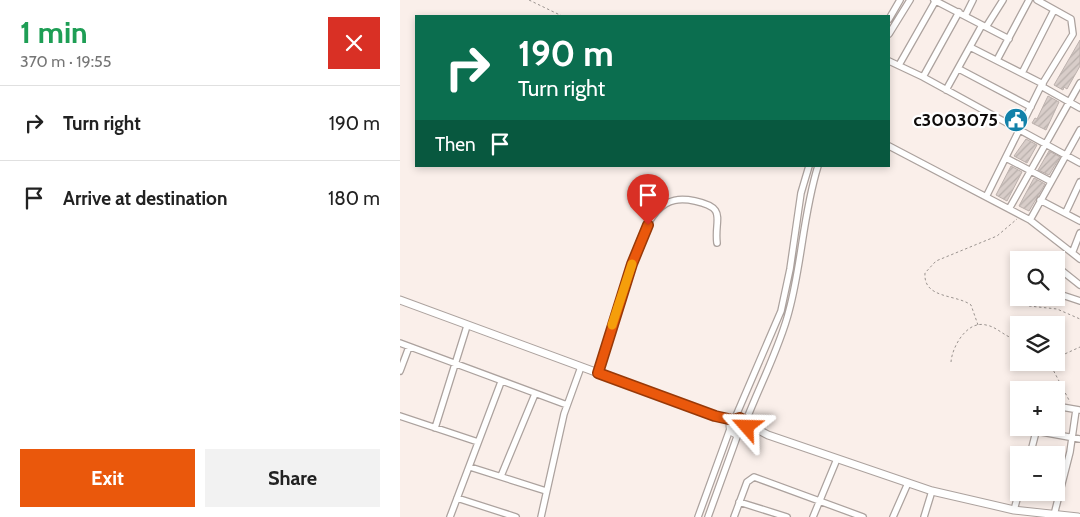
<!DOCTYPE html>
<html lang="en">
<head>
<meta charset="utf-8">
<style>
  body { margin:0; font-family:Cabin,sans-serif; background:#f2f2f2; color:#222; height:100vh; display:flex; flex-direction:column; font-size:19px; white-space:nowrap }
  * { box-sizing:border-box; margin:0 }
  p { font-size:16px; color:#767676 }
  .icon { flex:none; width:28px; height:28px; fill:none; stroke:currentColor; stroke-width:2; stroke-linecap:round; stroke-linejoin:round }
  .map { position:relative; flex:1; overflow:hidden }
  .side { display:flex; flex-direction:column; background:#fff; width:400px }
  .side>* { flex:none }
  .guide { position:absolute; left:15px; top:15px; width:475px; height:152px; border-radius:0px; box-shadow:0 2px 8px #0003; background:#0b6e4f; color:#fff; overflow:hidden }
  .buttons { position:absolute; left:610px; top:251px; display:grid; gap:10px }
  .buttons a { display:grid; place-items:center; width:55px; height:55px; border-radius:0px; background:#fff; box-shadow:0 2px 8px #0003; font-size:25px }
  .pin { position:absolute; display:grid; place-items:center; width:42px; height:42px; color:#fff; margin:-51px -21px; border-radius:50% 50% 50% 0; rotate:-45deg; box-shadow:0 0 5px #0007 }
  .pin .icon { rotate:45deg }
  .me { position:absolute; width:55px; margin:-28px; rotate:295deg; stroke-linejoin:round; filter:drop-shadow(0 0 4px #0008) }
  .turn { display:flex; align-items:center; gap:18px; height:105px; padding:0 20px; font-size:22px }
  .turn .icon { width:65px; height:65px; stroke-width:2.5 }
  .turn b { display:block; font-size:35px; line-height:42px }
  .then { display:flex; align-items:center; height:48px; padding:0 20px; background:#0003; gap:10px; font-size:19px }
  .round { display:grid; place-items:center; flex:none; width:52px; height:52px; border-radius:0px; background:#f2f2f2 }
  .head { display:flex; align-items:center; justify-content:space-between; height:85px; padding:0 20px }
  h1 { font-size:30px; font-weight:800; line-height:38px; color:#1e9e55 }
  .action { display:flex; gap:10px; margin-top:auto; padding:10px 20px }
  .action a { flex:1; height:58px; border-radius:0px; background:#ea580c; color:#fff; font-size:20px; font-weight:800; line-height:58px; text-align:center }
  .action a+a { background:#f2f2f2; color:#222 }
  ul { padding:0; list-style:none }
  li { display:flex; align-items:center; gap:15px; height:75px; padding:0 20px; border-top:1px solid #e0e0e0 }
  li div { flex:1 }
  li b { display:block; font-size:19px }
  li em { font-style:normal }
  main { display:flex; flex:1; min-height:0 }
  .map>svg:first-child { display:block }
</style>
</head>
<body>
<main>
<section class="side">
<div class="head"><div><h1>1 min</h1><p>370 m · 19:55</p></div><a class="round" style="background:#d93025;color:#fff"><svg class="icon" aria-label="close" viewBox="0 0 24 24"><path d="M6 6l12 12M18 6L6 18"/></svg></a></div>
<ul>
<li><svg class="icon" aria-label="right" viewBox="0 0 24 24"><path d="M7 20v-9h11M14 6l5 5-5 5"/></svg><div><b>Turn right</b></div><em>190 m</em></li>
<li><svg class="icon" aria-label="arrive" viewBox="0 0 24 24"><path d="M6 21V4h12l-3 4 3 4H6"/></svg><div><b>Arrive at destination</b></div><em>180 m</em></li>
</ul>
<div class="action"><a>Exit</a><a>Share</a></div>
</section>
<div class="map">
<svg width="680" height="517" viewBox="0 0 680 517">
  <defs>
    <pattern id="building-hatch" width="6" height="6" patternUnits="userSpaceOnUse" patternTransform="scale(1.25)"><rect width="6" height="6" fill="#d8cdc9"/><path d="M-1 1l2-2M0 6l6-6M5 7l2-2" fill="none" stroke="#b8afab"/></pattern>
  </defs>
  <rect width="100%" height="100%" fill="#faefea"/>
  <path fill="url(#building-hatch)" stroke="#bcb1ad" d="M680,40V66L667,89L664,87L663,90L654,85Z
    M648,96L659,102L646,130L632,123L635,118L637,119Z
    M626,139L637,145L627,163L614,156Z
    M649,151L660,157L649,175L638,170Z
    M611,166L622,172L607,201L596,195Z
    M634,178L645,184L629,211L619,206Z"/>
  <g fill="none" stroke-linecap="round" stroke-linejoin="round">
    <g stroke="#aca29e" stroke-width="8">
      <path id="minor" d="M534,0L609,39
        M565,16L573,0
        M489,19L500,0
        M586,27L603,0
        M489,34L510,0
        M570,47L643,84
        M597,60L629,0
        M489,61L523,77L680,163
        M499,65L536,0
        M559,69L631,107
        M622,73L654,10
        M523,77L559,12
        M641,86L680,108
        M546,90L582,25
        M489,146L630,220L680,259
        M606,158L650,181
        M586,197L641,86L673,34L671,19L637,0
        M640,200L680,221
        M609,209L680,83
        M666,212L680,182
        M630,220L680,130
        M673,251L680,233
        M633,260L640,255L650,260
        M656,266L680,285
        M656,293L680,301
        M0,343L167,405
        M0,371L9,347
        M198,373C206,345 216,317 225,289C233,264 239,231 257,211C268,199 280,198 295,201C328,208 314,219 317,243
        M656,406L679,410
        M0,416L78,442
        M335,418L381,311L390,269L401,193L409,166
        M346,421C359,387 380,347 389,311C402,263 403,214 418,166
        M35,428L67,326
        M636,431L680,439
        M630,455L637,428
        M70,467L146,491
        M101,476L135,394
        M57,498L116,517
        M339,502L387,517
        M614,510L619,492
        M654,515L670,452L676,410
        M50,517L101,382
        M141,517L164,414L181,367
        M298,517L330,429
        M308,517L338,434
        M334,517L347,482L354,477L463,517
        M413,517L437,459
        M493,517L508,483
        M524,517L532,491"/>
    </g>
    <g stroke="#aca29e" stroke-width="9">
      <path id="tertiary" d="M0,300L315,416L333,420
        M330 426a8 8 0 1 1 16 0a8 8 0 1 1-16 0Z
        M347,424L368,435L532,491L614,510L678,517"/>
    </g>
    <path stroke="#9a938f" stroke-width="1" stroke-dasharray="2.5 2.5" stroke-linecap="butt" d="M129,0L162,16
      M629,306L657,309L680,319
      M578,325L571,305C556,294 523,299 525,273L536,261L597,236L617,219
      M656,358L680,347
      M551,362C552,347 567,320 586,325C598,327 605,338 619,340
      M649,362L670,402"/>
    <use href="#minor" stroke="#fff" stroke-width="5.5"/>
    <use href="#tertiary" stroke="#fff" stroke-width="7"/>
  </g>
  <g fill="none" stroke-linecap="round" stroke-linejoin="round">
    <g stroke="#983908" stroke-width="12">
      <path id="route" d="M248,225L232,264L198,373L315,416L333,420L340,418L346,421L347,427"/>
    </g>
    <use href="#route" stroke="#ea580c" stroke-width="9"/>
    <path stroke="#f59e0b" stroke-width="9" d="M212,325L232,264"/>
  </g>
  <defs>
    <g id="civic-disc" transform="scale(1.25)"><circle r="9.5" fill="#1281a9" stroke="#fff"/><path d="M-.6-6.5H3V-4.5H.6V-3L4-1V1h2V6H-6V1h2V-1L-.6-3ZM-1.2 2.5V6h2.4V2.5Z" fill="#fff"/></g>
  </defs>
  <g fill-rule="evenodd">
    <use href="#civic-disc" x="616" y="120"/>
  </g>
  <g text-anchor="middle" dominant-baseline="central" stroke-width="4.5" stroke-linejoin="round" paint-order="stroke">
    <g font-size="18" font-weight="bold" fill="#0e0b0a" stroke="#fff" text-anchor="end">
      <text x="598" y="120">c3003075</text>
    </g>
  </g>
</svg>
<div class="buttons">
<a><svg class="icon" aria-label="search" viewBox="0 0 24 24"><circle cx="10" cy="10" r="6"/><path d="M15 15l6 6"/></svg></a>
<a><svg class="icon" aria-label="layers" viewBox="0 0 24 24"><path d="M12 4l9 5-9 5-9-5zM3 14l9 5 9-5"/></svg></a>
<a>+</a>
<a>−</a>
</div>
<div class="pin" style="left:248px;top:225px;background:#d93025"><svg class="icon" aria-label="arrive" viewBox="0 0 24 24"><path d="M6 21V4h12l-3 4 3 4H6"/></svg></div>
<svg class="me" style="left:347px;top:427px" viewBox="-20 -20 40 40"><path d="M0-17L14 15 0 8-14 15z" fill="#ea580c" stroke="#fff" stroke-width="4"/></svg>
<div class="guide">
<div class="turn"><svg class="icon" aria-label="right" viewBox="0 0 24 24"><path d="M7 20v-9h11M14 6l5 5-5 5"/></svg><div><b>190 m</b>Turn right</div></div>
<div class="then">Then<svg class="icon" aria-label="arrive" viewBox="0 0 24 24"><path d="M6 21V4h12l-3 4 3 4H6"/></svg></div>
</div>
</div>
</main>
</body>
</html>
